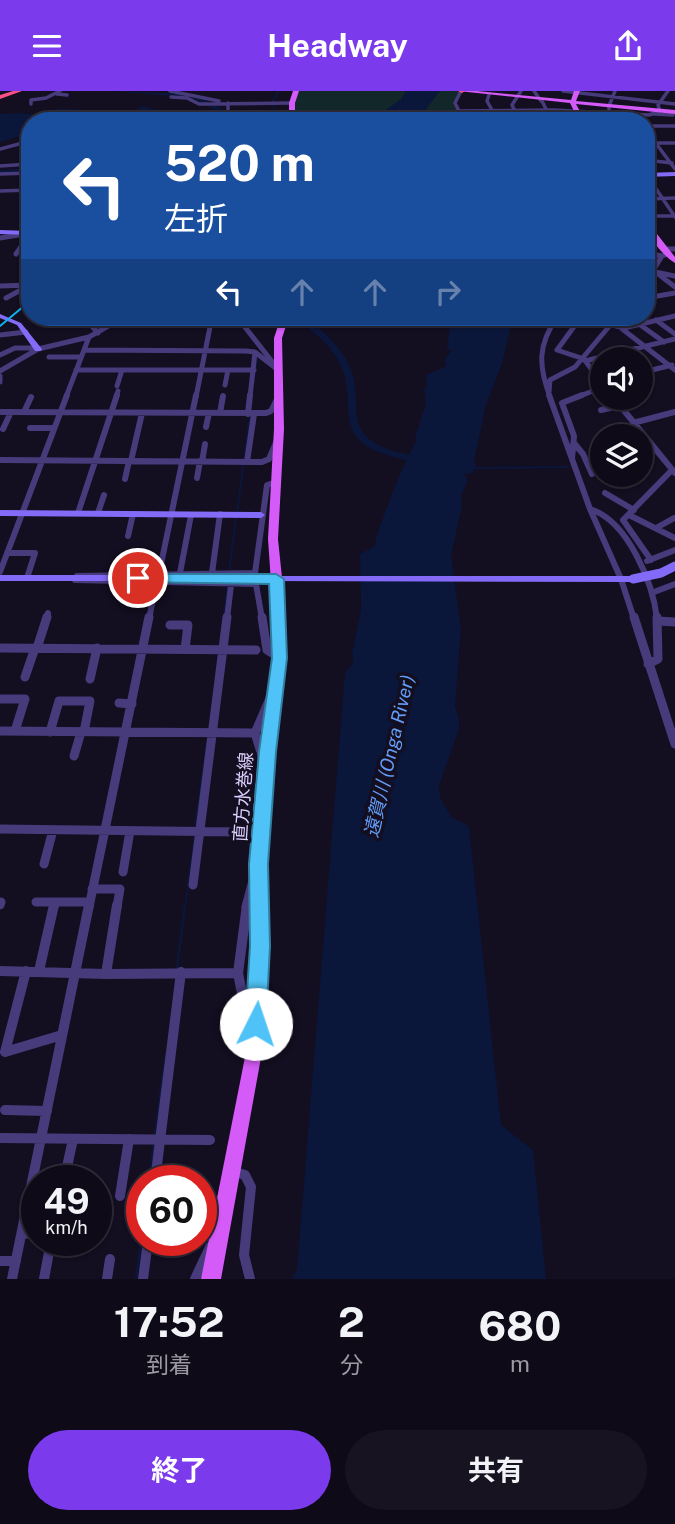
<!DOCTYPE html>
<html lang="ja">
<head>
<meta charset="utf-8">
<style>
  body { margin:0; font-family:"Public Sans","Noto Sans JP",sans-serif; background:#171321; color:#f1f3f6; height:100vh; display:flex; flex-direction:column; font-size:26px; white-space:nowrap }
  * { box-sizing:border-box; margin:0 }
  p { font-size:23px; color:#9b9aa2 }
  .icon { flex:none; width:38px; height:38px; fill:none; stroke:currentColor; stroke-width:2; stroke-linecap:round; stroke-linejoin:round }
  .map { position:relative; height:1188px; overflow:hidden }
  .panel { display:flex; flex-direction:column; background:#0e0a18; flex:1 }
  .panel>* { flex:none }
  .top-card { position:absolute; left:21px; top:21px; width:634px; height:214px; border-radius:28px; box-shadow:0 2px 5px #0004,0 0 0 2px #2e2b37; background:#1a4fa0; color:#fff; overflow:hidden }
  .tools { position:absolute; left:590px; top:256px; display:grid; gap:14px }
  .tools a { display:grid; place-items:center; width:63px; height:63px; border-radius:50%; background:#0e0a18; box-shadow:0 2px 5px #0004,0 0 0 2px #2e2b37; font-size:35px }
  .speed { position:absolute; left:21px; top:1074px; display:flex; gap:14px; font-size:35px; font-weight:700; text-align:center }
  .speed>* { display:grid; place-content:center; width:91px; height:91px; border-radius:50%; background:#0e0a18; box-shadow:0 2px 5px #0004,0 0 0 2px #2e2b37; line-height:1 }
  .speed small { font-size:18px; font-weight:400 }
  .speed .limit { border:10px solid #d22; background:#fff; color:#111 }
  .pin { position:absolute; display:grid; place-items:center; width:60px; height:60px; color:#fff; margin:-30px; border:4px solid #fff; border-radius:50%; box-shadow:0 2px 7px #0007 }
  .me { position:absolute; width:77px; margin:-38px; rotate:4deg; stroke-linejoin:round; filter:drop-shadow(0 0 5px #0008) }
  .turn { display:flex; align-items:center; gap:24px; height:147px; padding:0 28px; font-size:32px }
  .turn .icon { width:91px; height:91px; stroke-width:2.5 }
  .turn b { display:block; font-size:49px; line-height:60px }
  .lanes { display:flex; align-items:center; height:66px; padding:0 28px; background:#0003; justify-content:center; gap:35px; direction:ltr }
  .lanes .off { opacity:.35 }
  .eta { display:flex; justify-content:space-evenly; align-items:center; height:119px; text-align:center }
  .eta b { font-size:42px; font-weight:700; line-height:49px }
  .action { display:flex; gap:14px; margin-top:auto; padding:14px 28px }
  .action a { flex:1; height:80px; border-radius:42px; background:#7c3aed; color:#fff; font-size:28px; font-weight:700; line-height:80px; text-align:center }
  .action a+a { background:#171321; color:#f1f3f6 }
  header { display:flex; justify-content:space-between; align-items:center; height:91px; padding:0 28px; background:#7c3aed; color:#fff; font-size:32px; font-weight:700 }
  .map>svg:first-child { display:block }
</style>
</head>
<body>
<header><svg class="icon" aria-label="menu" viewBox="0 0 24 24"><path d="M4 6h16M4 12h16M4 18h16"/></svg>Headway<svg class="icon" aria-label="share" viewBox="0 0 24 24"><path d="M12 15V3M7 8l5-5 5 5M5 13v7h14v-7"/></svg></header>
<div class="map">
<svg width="675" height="1188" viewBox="0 0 675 1188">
  <rect width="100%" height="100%" fill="#130e20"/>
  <path fill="#112729" d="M298,0H460L454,11L462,30H294L293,14Z"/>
  <path fill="#0b163b" d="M406,0H440L426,18L430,20L426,30H371L401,8Z
    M143,15L156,19L153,21L157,23L154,27L157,29L179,26L175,20H195L212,30H124L132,28L137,23L134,20Z
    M56,18H76L80,23L114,26L122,30H30V42L0,51V23L22,22L42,25Z
    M451,226H513L502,272L486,314L474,370L476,374L473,382L464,383L468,389L461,405L462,415L451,465L461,538L455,615L459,628V638L439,695L440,706L451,726L469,735L501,1034L533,1059L546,1188H292L297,1178L345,582L353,572L352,562L361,519L360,463L375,455C374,444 410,357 416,351L415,346L426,313L424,299L427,294L426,284L447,275L444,270L451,260L447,258Z"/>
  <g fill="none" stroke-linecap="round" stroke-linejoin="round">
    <path stroke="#0b163b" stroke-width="2" d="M275,30L273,10L279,0
      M254,290L257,267
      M475,377L568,376
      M237,422L250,324
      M229,481L236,428
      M224,523L228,494
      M195,738L207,650
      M185,816L195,744"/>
    <path stroke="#0b163b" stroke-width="2.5" d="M177,877L185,814
      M155,1043L166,962
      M149,1090L154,1052
      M136,1188L142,1143"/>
    <path fill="#0b163b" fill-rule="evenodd" d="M113,0L194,3L244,30H236L193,7Z
      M30,77V81L0,83V79Z
      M296,226H305C326,242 348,261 354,288C358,306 352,331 366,345C381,360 407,363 426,367V371C413,372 397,367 384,363C330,344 359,311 340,273C330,252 312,241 296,226Z"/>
    <path stroke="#473b7c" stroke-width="3.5" d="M170,0L219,10
      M461,0L455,12L464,30
      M534,0L541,10
      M563,0L675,13
      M57,3L67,4
      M489,4L487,10L498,30
      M171,6L187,7L199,13L292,12
      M542,10L552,30
      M228,12V21L268,24
      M31,13V9L46,7L60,0
      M457,20L554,19L649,24L660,20L658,14L668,0
      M655,23L673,24
      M520,30L512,14L521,0
      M609,30V15L615,0
      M646,35H675
      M646,39L675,78
      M646,52H675
      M0,58L30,50
      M646,69L672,72
      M0,75L30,73
      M0,83L30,82
      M646,83L675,126
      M0,100L30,99
      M646,108L675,107
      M646,125H674"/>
    <path stroke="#473b7c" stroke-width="5" d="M0,147L30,142
      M646,150H658
      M664,158H675
      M646,162L662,165
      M16,163L30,143
      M646,179L675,185
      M657,182L675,196
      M646,191L662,165L668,163
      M0,195L30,194
      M6,207L30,194
      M646,207L675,202
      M84,226L98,242
      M237,226L274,273
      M581,226L557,259L584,268L602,293
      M581,226L624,237L675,225
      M656,229L675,243
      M113,233L177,234L181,232L182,226
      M639,233L664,251
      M621,237L675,279
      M0,244L26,241
      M84,259L246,260L255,261L278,279
      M0,264L15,257H37
      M49,266H81
      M585,270L675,248
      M76,279H254
      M0,280L38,258L89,246L124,226
      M640,282L672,274
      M0,285V291
      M225,294L228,279
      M117,295L122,279
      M549,301L550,289L575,276L617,226
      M66,306L89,246
      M116,306L118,300
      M196,306L212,226
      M250,306L255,261
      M278,306L279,303
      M550,306C538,274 538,254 557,226
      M578,306L602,296"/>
    <path stroke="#473b7c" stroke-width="6" d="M549,304L590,418L621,488L634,528
      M613,306L675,382
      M601,319L619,315
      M0,321L266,322L271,320L279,304
      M24,321L31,306
      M220,322L223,305
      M248,323L250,304
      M633,332L675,321
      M206,336L209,322
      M30,337H54
      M3,338L11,321
      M574,352L583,363L592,383
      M572,368L574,345L562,312L582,304
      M0,369L262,371L269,368L278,347
      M131,370L142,322
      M202,371L205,353
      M247,371L254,323
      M197,387L200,370
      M125,388L129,370
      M605,402L634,419
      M590,418C628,430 653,492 657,528
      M78,422L117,304
      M98,422L104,404
      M629,424L675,447
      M656,437L674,427
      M128,445L133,423
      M7,462H35L27,487
      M651,469L623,429L672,379
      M647,470L675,459
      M0,481L67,304
      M180,482L191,424
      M212,482L220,423
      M159,483L196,304
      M77,485L255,482L267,394L277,391
      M75,489L256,493L262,528
      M654,501L675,493
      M46,528L48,522
      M149,528L156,493
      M227,528L231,494"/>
    <path stroke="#473b7c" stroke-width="9" d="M262,526L267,559L280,567
      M634,526L675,653
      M658,530L675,531
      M170,534H188L185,558
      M0,557L256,559
      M37,557L47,526
      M648,573L658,568L657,526
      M25,586L35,557
      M90,588L97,557
      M0,608H25L15,640
      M119,612L132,613
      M0,640L255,642
      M50,641L59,610H90L84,641
      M74,665L81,641
      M263,668L255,642L271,605
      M0,738L242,741
      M44,773L53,739
      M123,781L130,740
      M193,794L227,526
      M92,798H120L117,816
      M36,811H90
      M0,814L1,811
      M54,816L55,811
      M89,816L149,526
      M246,816L256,778"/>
    <path stroke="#473b7c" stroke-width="10" d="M247,814L238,882L250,944
      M0,880L106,883L238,882
      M26,880L5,961L62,944
      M39,880L54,814
      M106,883L117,814
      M5,1019L47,1020
      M0,1047L210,1049
      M232,1080L245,1084L251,1096L244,1164L250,1188
      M64,1090L73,1048
      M155,1090L181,881
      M120,1105L129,1048
      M22,1143L37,1142
      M0,1170H16
      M12,1188L89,814
      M44,1188L51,1150
      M107,1188L110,1168
      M143,1188L148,1150
      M195,1188L210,1156"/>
    <path fill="#836bf8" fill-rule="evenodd" d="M675,81V85L646,86V82Z
      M0,139L30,140V144L0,143Z
      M0,223L21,232L42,258L41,260H35L17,234L0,227Z
      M0,419L261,421L265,424L261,427L0,425Z
      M0,484H138L143,487L138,490H0Z
      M261,485H633L638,488L633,491L258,490L256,488L258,486Z"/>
    <path fill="#d45bf7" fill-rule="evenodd" d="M293,0H299L295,12V30H289V12Z
      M458,0H477L571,9L574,0H580L576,10L675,19V23L576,13L585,30H579L570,12Z
      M646,129L675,166V172C663,165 645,143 646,129Z
      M281,226H289L282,247L284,338L278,448L284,506L286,567L272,678L266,773L268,855L262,961L221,1188H201L246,961L252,855V773L258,678L274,567L272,506L268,448L274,338V247Z"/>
    <path fill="#f75087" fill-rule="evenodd" d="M13,0H22L0,8V4Z
      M458,0H465L462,2Z"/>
    <path stroke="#0bb4ec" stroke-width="2" d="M0,235L30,210"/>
    <path stroke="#836bf8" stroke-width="9" d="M138,487L261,488
      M633,488L661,482L675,475"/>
  </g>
  <path fill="#4fc3f7" stroke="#337fa1" stroke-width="2" d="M138,483H276L284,488L287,567L276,661L268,773L270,855L266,933L263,940L256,943L248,940L245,933L250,855L249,773L259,661L272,567L269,493L133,491L131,487Z"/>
  <g text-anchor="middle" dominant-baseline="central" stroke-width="7" stroke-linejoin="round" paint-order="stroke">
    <g font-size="18" fill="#dbcffd" stroke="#130e20">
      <text transform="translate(243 706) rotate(-86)">直方水巻線</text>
    </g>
    <g font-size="19" font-style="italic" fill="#629cf7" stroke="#130e20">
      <text transform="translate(389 665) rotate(-77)">遠賀川 (Onga River)</text>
    </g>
  </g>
</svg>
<div class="tools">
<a><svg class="icon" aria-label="sound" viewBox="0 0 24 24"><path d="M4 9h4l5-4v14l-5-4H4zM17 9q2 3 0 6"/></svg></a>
<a><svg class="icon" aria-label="layers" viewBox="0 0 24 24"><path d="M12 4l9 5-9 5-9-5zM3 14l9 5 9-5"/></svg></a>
</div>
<div class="speed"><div>49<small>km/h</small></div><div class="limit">60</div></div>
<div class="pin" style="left:138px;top:487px;background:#d93025"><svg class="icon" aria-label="arrive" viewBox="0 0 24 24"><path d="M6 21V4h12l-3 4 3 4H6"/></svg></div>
<svg class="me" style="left:256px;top:933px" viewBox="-20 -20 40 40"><circle r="19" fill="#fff"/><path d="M0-13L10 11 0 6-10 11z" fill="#4fc3f7"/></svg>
<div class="top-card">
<div class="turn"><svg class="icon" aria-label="left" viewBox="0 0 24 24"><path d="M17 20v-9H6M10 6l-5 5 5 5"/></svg><div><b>520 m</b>左折</div></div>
<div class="lanes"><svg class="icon" aria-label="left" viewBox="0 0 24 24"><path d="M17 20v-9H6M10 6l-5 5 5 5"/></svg><svg class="icon off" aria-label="ahead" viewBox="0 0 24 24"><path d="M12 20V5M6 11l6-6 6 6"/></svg><svg class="icon off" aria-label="ahead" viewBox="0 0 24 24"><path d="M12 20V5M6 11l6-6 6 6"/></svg><svg class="icon off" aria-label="right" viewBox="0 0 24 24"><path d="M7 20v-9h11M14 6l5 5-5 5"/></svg></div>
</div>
</div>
<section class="panel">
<div class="eta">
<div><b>17:52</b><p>到着</p></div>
<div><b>2</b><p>分</p></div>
<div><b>680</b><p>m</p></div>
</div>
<div class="action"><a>終了</a><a>共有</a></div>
</section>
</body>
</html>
